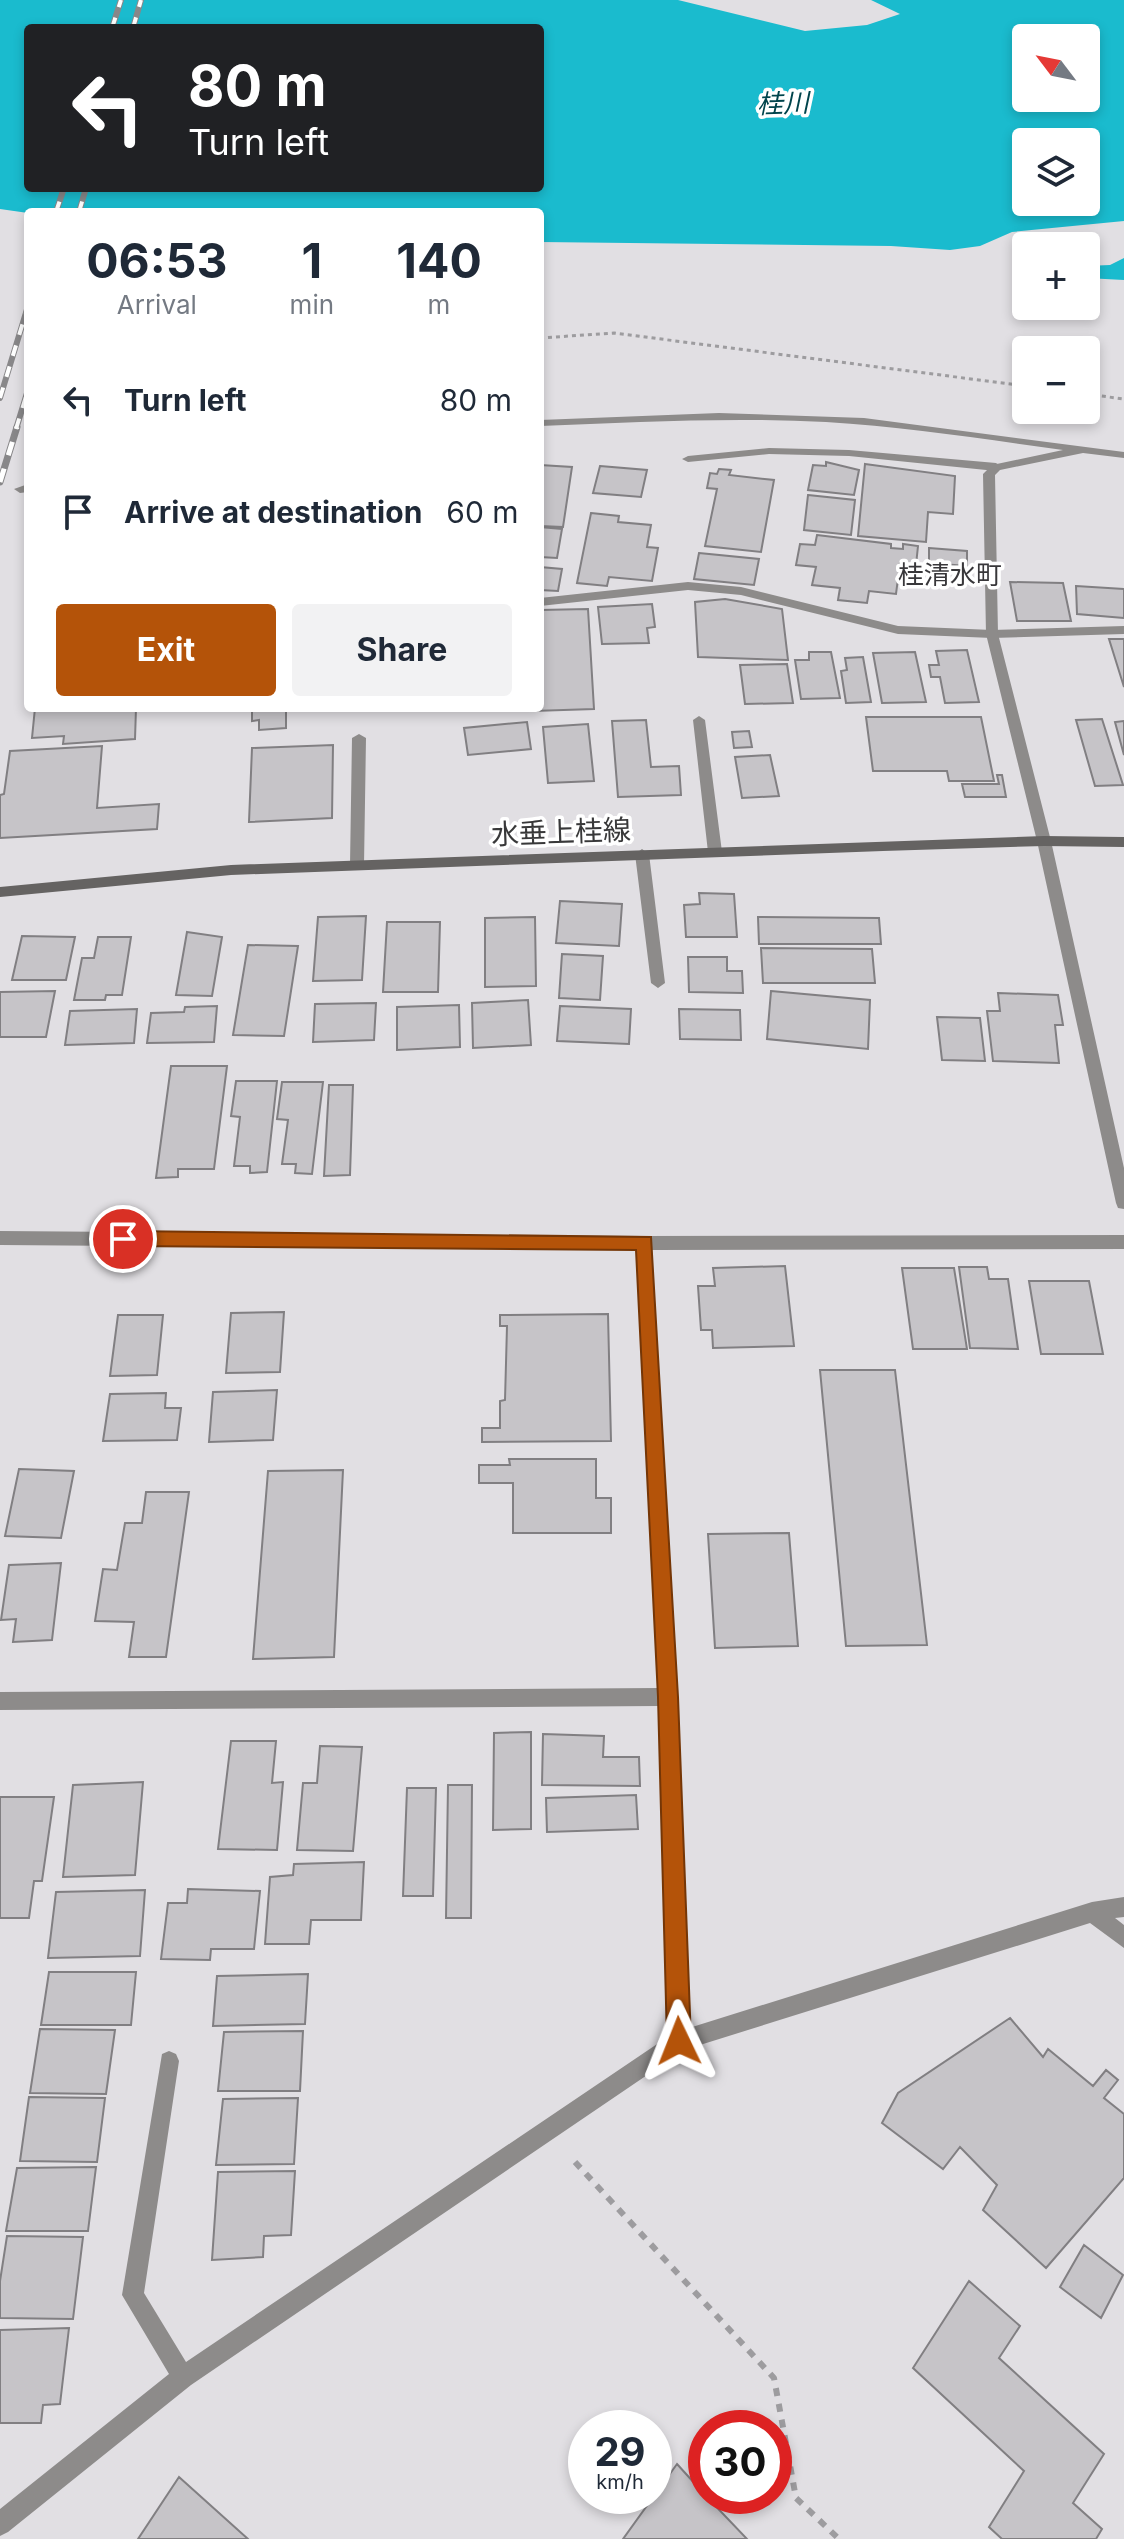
<!DOCTYPE html>
<html lang="en">
<head>
<meta charset="utf-8">
<style>
  body { margin:0; font-family:Inter,"Noto Sans JP",sans-serif; background:#f2f2f3; color:#1f2937; height:100vh; display:flex; flex-direction:column; font-size:30px; white-space:nowrap }
  * { box-sizing:border-box; margin:0 }
  p { font-size:26px; color:#747a83 }
  .icon { flex:none; width:44px; height:44px; fill:none; stroke:currentColor; stroke-width:2; stroke-linecap:round; stroke-linejoin:round }
  .map { position:relative; flex:1; overflow:hidden }
  .panel { position:absolute; left:24px; top:208px; width:520px; height:504px; display:flex; flex-direction:column; background:#fff; border-radius:8px; box-shadow:0 4px 12px #0003 }
  .panel>* { flex:none }
  .banner { position:absolute; left:24px; top:24px; width:520px; height:168px; border-radius:8px; box-shadow:0 4px 12px #0003; background:#202124; color:#fff; overflow:hidden }
  .needle { width:52px; rotate:302deg }
  .buttons { position:absolute; left:1012px; top:24px; display:grid; gap:16px }
  .buttons a { display:grid; place-items:center; width:88px; height:88px; border-radius:8px; background:#fff; box-shadow:0 4px 12px #0003; font-size:40px }
  .speed { position:absolute; left:568px; top:2410px; display:flex; gap:16px; font-size:40px; font-weight:700; text-align:center }
  .speed>* { display:grid; place-content:center; width:104px; height:104px; border-radius:50%; background:#fff; box-shadow:0 4px 12px #0003; line-height:1 }
  .speed small { font-size:20px; font-weight:400 }
  .speed .limit { border:12px solid #d22; background:#fff; color:#111 }
  .pin { position:absolute; display:grid; place-items:center; width:68px; height:68px; color:#fff; margin:-34px; border:4px solid #fff; border-radius:50%; box-shadow:0 2px 8px #0007 }
  .me { position:absolute; width:88px; margin:-44px; rotate:358deg; stroke-linejoin:round; filter:drop-shadow(0 0 6px #0008) }
  .turn { display:flex; align-items:center; gap:28px; height:168px; padding:0 32px; font-size:36px }
  .turn .icon { width:104px; height:104px; stroke-width:2.5 }
  .turn b { display:block; font-size:56px; line-height:68px }
  .eta { display:flex; justify-content:space-evenly; align-items:center; height:136px; text-align:center }
  .eta b { font-size:48px; font-weight:700; line-height:56px }
  .action { display:flex; gap:16px; margin-top:auto; padding:16px 32px }
  .action a { flex:1; height:92px; border-radius:8px; background:#b45309; color:#fff; font-size:32px; font-weight:700; line-height:92px; text-align:center }
  .action a+a { background:#f2f2f3; color:#1f2937 }
  ul { padding:0; list-style:none }
  li { display:flex; align-items:center; gap:24px; height:112px; padding:0 32px }
  li div { flex:1 }
  li b { display:block; font-size:30px }
  li em { font-style:normal }
  .map>svg:first-child { display:block }
</style>
</head>
<body>
<div class="map">
<svg width="1124" height="2539" viewBox="0 0 1124 2539">
  <rect width="100%" height="100%" fill="#e1dfe3"/>
  <path fill="#1abbce" fill-rule="evenodd" d="M0,0H678L805,31L867,25L900,14L871,0H1124V221L1012,232L980,246L950,250L891,246L540,242V212L28,213L0,209ZM28,28H540V188H28ZM1026,38H1086V98H1026ZM1026,142H1086V202H1026Z
    M1124,258V280L1086,278V266L1110,265Z"/>
  <path fill="#c6c4c8" stroke="#817f82" stroke-width="2" d="M826,462L859,470L854,495L808,490L813,465L826,466Z
    M865,464L955,476L953,514L928,512L926,542L858,536Z
    M540,465L572,467L563,527L540,526Z
    M600,466L647,470L641,497L593,493Z
    M719,469L731,470L729,475L774,480L761,552L705,546L717,489L707,488L710,473L717,474Z
    M808,495L855,500L851,535L804,530Z
    M591,513L619,516L618,522L651,525L647,547L658,548L652,581L609,577L607,586L577,583Z
    M540,527L562,529L557,558L540,557Z
    M817,535L891,544V548L903,549V544L918,546L916,565L900,563L896,594L869,591L867,603L838,600L840,588L812,585L816,567L796,565L800,544L815,545Z
    M929,548L967,551V566L929,563Z
    M699,553L759,559L754,585L694,579Z
    M540,567L562,569L558,591L540,590Z
    M1010,582L1063,583L1071,621H1017Z
    M1076,586L1124,589V618L1077,614Z
    M725,599L782,609L788,660L698,657L695,602Z
    M652,604L655,627L647,628L649,643L602,644L598,607Z
    M588,609L594,709L533,711V708H540V610Z
    M1109,639H1124V687Z
    M967,650L979,702L945,703L940,677H931L929,665H939L936,651Z
    M809,652H831L840,698L801,699L795,660H809Z
    M915,652L926,702L882,703L873,653Z
    M863,657L871,702L846,703L841,671L847,670L845,658Z
    M787,664L793,703L745,704L740,665Z
    M35,708H136L135,739L63,744L64,736L32,738Z
    M252,708H286V728L259,730V720L252,721Z
    M866,717H981L994,781H949L947,771H873Z
    M1102,719L1123,785L1095,786L1076,720Z
    M646,720L651,767L679,766L681,795L618,797L612,721Z
    M1124,721V755L1115,722Z
    M527,722L531,749L468,755L464,728Z
    M588,724L594,781L548,783L543,727Z
    M749,731L752,747L734,748L732,732Z
    M333,745L332,818L249,822L252,748Z
    M102,746L97,808L159,804L157,829L0,838V795L4,794L10,751Z
    M770,755L779,796L742,798L735,757Z
    M997,775H1002L1006,797H965L962,784H999Z
    M699,893L734,894L737,937H686L684,905L700,904Z
    M560,901L622,904L619,946L556,943Z
    M366,916L362,980L313,981L318,917Z
    M535,917L536,986L485,987V918Z
    M758,917L879,918L881,944H759Z
    M387,922H440L438,992H383Z
    M187,932L222,937L212,996L176,995Z
    M22,936L75,937L66,980H12Z
    M98,937H131L122,995H106L105,1000H74L82,958H94Z
    M248,945L298,946L284,1036L233,1035Z
    M761,948L872,949L875,983H763Z
    M562,954L603,956L600,1000L559,998Z
    M688,957H727V971H742L743,993L689,992Z
    M55,991L46,1037H0V992Z
    M771,991L870,1000L868,1049L767,1039Z
    M998,993L1058,995L1063,1025H1055L1059,1063L993,1061L987,1011H1000Z
    M528,1000L531,1045L473,1048L472,1003Z
    M376,1003L374,1040L313,1042L315,1004Z
    M459,1005L460,1047L397,1050V1007Z
    M217,1006L214,1042L147,1043L151,1013L184,1012L185,1007Z
    M560,1006L631,1009L629,1044L557,1041Z
    M137,1009L134,1043L65,1045L70,1011Z
    M679,1009L740,1010L741,1040L680,1039Z
    M937,1017L980,1018L985,1061L942,1060Z
    M171,1066H227L214,1169H178V1177L156,1178Z
    M236,1081H277L267,1172L250,1173V1166H234L240,1117L231,1116Z
    M282,1082H323L312,1174L295,1173L296,1164H282L288,1120L277,1119Z
    M329,1085H353L350,1175L324,1176Z
    M785,1266L794,1346L713,1348L712,1330H701L698,1286H715L713,1268Z
    M959,1267H987L989,1279H1008L1018,1349L970,1348Z
    M902,1268H954L967,1349H913Z
    M1029,1281H1089L1103,1354H1041Z
    M284,1312L280,1372L226,1373L231,1313Z
    M608,1314L611,1441L482,1442V1428H500V1401L505,1400L507,1326H500V1315Z
    M118,1315H163L157,1375L110,1376Z
    M820,1370H895L927,1645L846,1646Z
    M277,1390L273,1440L209,1442L213,1392Z
    M166,1393L165,1408H181L177,1440L103,1441L110,1394Z
    M509,1459H596V1498H611V1533H513V1483H479V1465H510Z
    M19,1469L74,1471L61,1538L5,1536Z
    M343,1470L334,1657L253,1659L268,1471Z
    M146,1492H189L166,1657H129L134,1622L95,1621L103,1569L117,1570L125,1523H142Z
    M789,1533L798,1646L715,1648L708,1534Z
    M61,1563L52,1640L13,1642L16,1619L1,1620L9,1565Z
    M531,1732V1829L493,1830L494,1733Z
    M543,1734L604,1736L603,1757H639L640,1786L542,1785Z
    M231,1741H276L272,1783L283,1782L277,1850L218,1849Z
    M320,1746L362,1747L353,1851L297,1850L303,1783H317Z
    M143,1782L135,1875L63,1877L73,1785Z
    M448,1785H472L471,1918H446Z
    M407,1788H436L433,1896H403Z
    M636,1795L638,1829L547,1832L546,1798Z
    M0,1797H54L42,1881H34L29,1918H0Z
    M364,1862L361,1920H311L309,1944H265L270,1877L293,1875L294,1864Z
    M188,1889L260,1891L254,1949H211L210,1960L161,1959L168,1903H187Z
    M145,1890L140,1956L48,1958L56,1892Z
    M49,1972H136L131,2025H41Z
    M308,1974L305,2024L213,2026L217,1976Z
    M1010,2018L1043,2057L1048,2049L1093,2086L1106,2070L1118,2080L1104,2098L1124,2114V2178L1046,2268L983,2210L997,2185L960,2147L943,2169L882,2123L898,2093Z
    M40,2029L115,2030L106,2094L30,2093Z
    M303,2031L300,2091H218L224,2032Z
    M29,2097L105,2098L97,2162L20,2161Z
    M298,2098L294,2164L216,2165L223,2099Z
    M96,2167L88,2231H6L17,2168Z
    M295,2171L291,2235L264,2236L263,2257L212,2260L218,2172Z
    M7,2236L83,2237L73,2319L0,2318V2281Z
    M1084,2245L1123,2275L1101,2318L1060,2287Z
    M969,2281L1020,2326L999,2358L1104,2454L1073,2503L1102,2529L1096,2539H1002L989,2527L1024,2471L913,2368Z
    M69,2328L60,2404L43,2405L41,2423H0V2330Z
    M677,2464L706,2496L747,2539H623Z
    M179,2477L248,2539H138Z"/>
  <g fill="none" stroke-linecap="round" stroke-linejoin="round">
    <path stroke="#9d9c9f" stroke-width="3" stroke-dasharray="4 4" stroke-linecap="butt" d="M540,338L614,333L1026,386
      M1086,394L1124,399"/>
    <path stroke="#9d9c9f" stroke-width="6" stroke-dasharray="8 8" stroke-linecap="butt" d="M575,2162L774,2378L796,2498L839,2539"/>
    <path fill="#8d8b8a" fill-rule="evenodd" d="M769,448L849,450L996,463L1002,467L996,471L849,456L769,454L688,462L682,459L688,456Z
      M688,582L741,587L898,626L992,630L1124,626V634L992,638L898,634L741,595L688,590L540,606V598Z
      M699,716L705,720L722,852L715,857L708,852L693,720Z
      M359,734L366,738L364,865L357,870L350,865L352,738Z
      M642,849L649,854L665,983L658,988L651,983L635,854Z"/>
    <path fill="#8d8b8a" fill-rule="evenodd" d="M719,413L864,418L1124,452V458L1083,453L1000,470L995,475L998,634L1051,841L1124,1168V1209L1118,1208L1116,1203L1037,841L986,634L983,474L992,465L1063,450C984,439 906,427 826,422C731,417 635,422 540,426V420Z
      M28,484V492L20,493L14,489Z
      M0,1231L644,1236L1124,1235V1249L652,1250L677,1697L689,2028L1092,1902L1124,1897V1917L1115,1918L1124,1925V1948L1090,1923L684,2050L191,2385L8,2532L0,2536V2509L169,2374L122,2295L162,2054L169,2051L176,2054L179,2061L144,2293L186,2362L669,2036L659,1706L0,1710V1692L658,1688L636,1250L0,1245Z"/>
    <path fill="#656362" fill-rule="evenodd" d="M1044,836L1124,837V847L1044,846L883,851L231,875L0,897V887L231,865Z"/>
    <g stroke="#888789" stroke-width="6">
      <path id="rail-far1" d="M112,28L121,0
        M133,28L141,0
        M56,212L64,188
        M79,212L86,188
        M0,398L28,306
        M16,429L28,390"/>
    </g>
    <g stroke="#888789" stroke-width="7">
      <path id="rail" d="M0,482L17,427"/>
    </g>
    <use href="#rail-far1" stroke="#fff" stroke-width="4" stroke-dasharray="11" stroke-linecap="butt"/>
    <use href="#rail" stroke="#fff" stroke-width="5" stroke-dasharray="14" stroke-linecap="butt"/>
  </g>
  <path fill="#b45309" stroke="#753606" stroke-width="2" d="M123,1231L651,1237L678,1697L691,2041L687,2049L679,2053L671,2049L667,2041L658,1697L636,1250L123,1246L114,1239Z"/>
  <g text-anchor="middle" dominant-baseline="central" stroke-width="7" stroke-linejoin="round" paint-order="stroke">
    <g font-size="26" font-style="italic" fill="#00444c" stroke="#fff">
      <text transform="translate(783 103) rotate(-2)">桂川</text>
    </g>
    <g font-size="26" fill="#38373a" stroke="#fff">
      <text x="950" y="574">桂清水町</text>
    </g>
    <g font-size="28" fill="#383839" stroke="#fff">
      <text transform="translate(561 832) rotate(-2)">水垂上桂線</text>
    </g>
  </g>
</svg>
<div class="buttons">
<a><svg class="needle" viewBox="-14 -14 28 28"><path d="M0-13l5 13h-10z" fill="#e53935"/><path d="M0 13l5-13h-10z" fill="#747a83"/></svg></a>
<a><svg class="icon" aria-label="layers" viewBox="0 0 24 24"><path d="M12 4l9 5-9 5-9-5zM3 14l9 5 9-5"/></svg></a>
<a>+</a>
<a>−</a>
</div>
<div class="speed"><div>29<small>km/h</small></div><div class="limit">30</div></div>
<div class="pin" style="left:123px;top:1239px;background:#d93025"><svg class="icon" aria-label="arrive" viewBox="0 0 24 24"><path d="M6 21V4h12l-3 4 3 4H6"/></svg></div>
<svg class="me" style="left:679px;top:2041px" viewBox="-20 -20 40 40"><path d="M0-17L14 15 0 8-14 15z" fill="#b45309" stroke="#fff" stroke-width="4"/></svg>
<div class="banner">
<div class="turn"><svg class="icon" aria-label="left" viewBox="0 0 24 24"><path d="M17 20v-9H6M10 6l-5 5 5 5"/></svg><div><b>80 m</b>Turn left</div></div>
</div>
<section class="panel">
<div class="eta">
<div><b>06:53</b><p>Arrival</p></div>
<div><b>1</b><p>min</p></div>
<div><b>140</b><p>m</p></div>
</div>
<ul>
<li><svg class="icon" aria-label="left" viewBox="0 0 24 24"><path d="M17 20v-9H6M10 6l-5 5 5 5"/></svg><div><b>Turn left</b></div><em>80 m</em></li>
<li><svg class="icon" aria-label="arrive" viewBox="0 0 24 24"><path d="M6 21V4h12l-3 4 3 4H6"/></svg><div><b>Arrive at destination</b></div><em>60 m</em></li>
</ul>
<div class="action"><a>Exit</a><a>Share</a></div>
</section>
</div>
</body>
</html>
